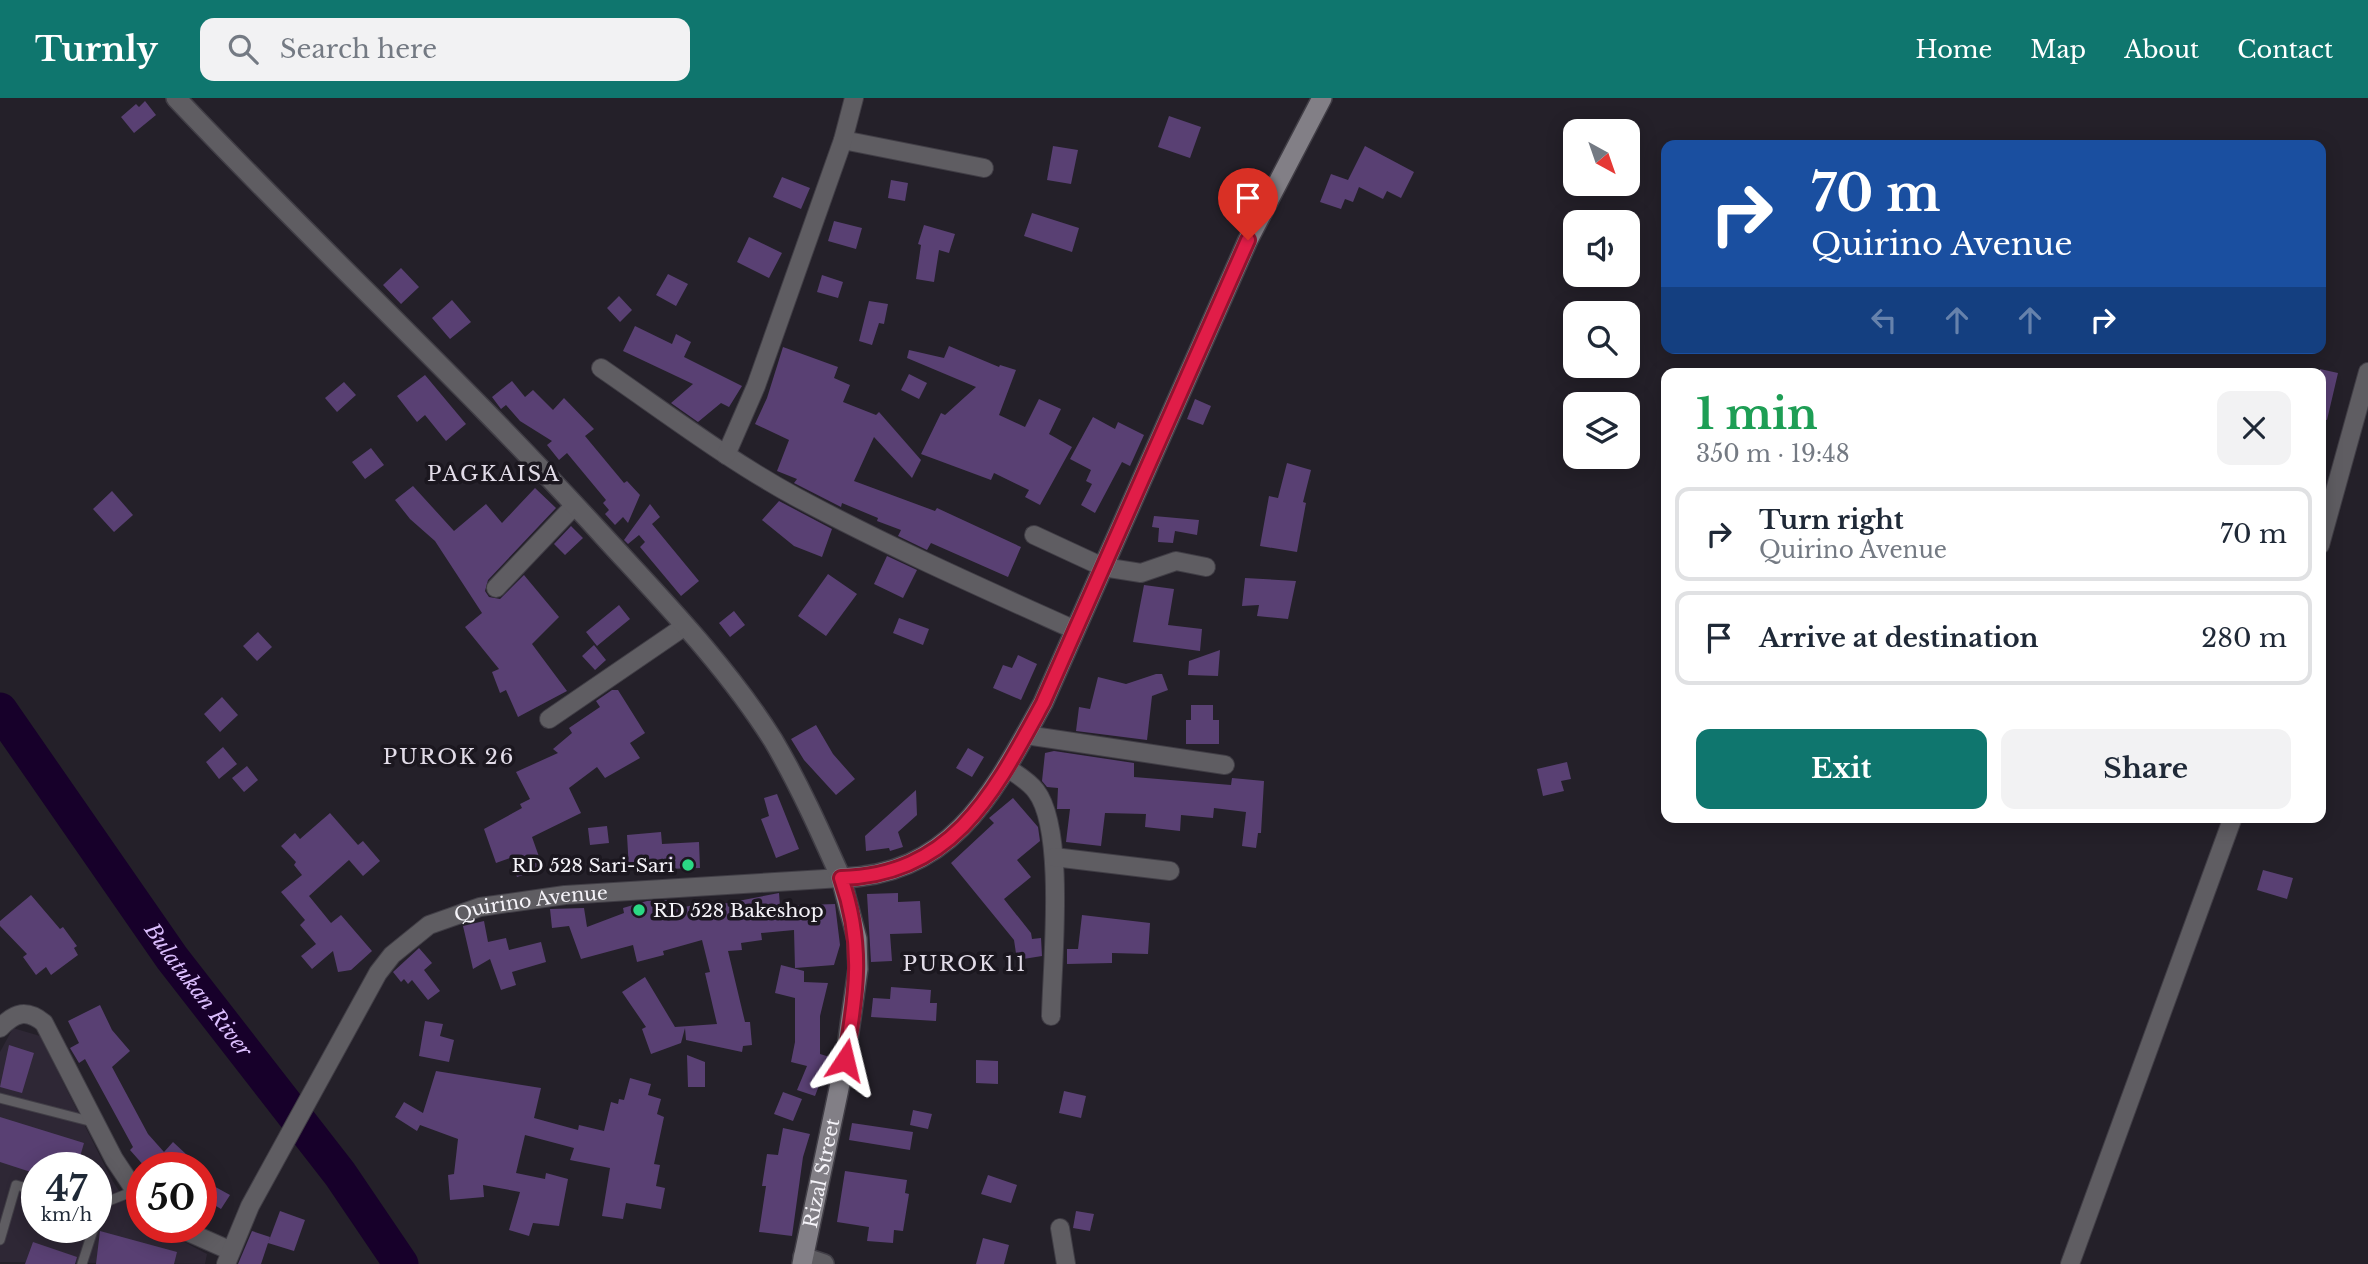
<!DOCTYPE html>
<html lang="en">
<head>
<meta charset="utf-8">
<style>
  body { margin:0; font-family:"Libre Baskerville",serif; background:#f2f2f3; color:#1f2937; height:100vh; display:flex; flex-direction:column; font-size:26px; white-space:nowrap }
  * { box-sizing:border-box; margin:0 }
  p { font-size:23px; color:#747a83 }
  .icon { flex:none; width:38px; height:38px; fill:none; stroke:currentColor; stroke-width:2; stroke-linecap:round; stroke-linejoin:round }
  .map { position:relative; flex:1; overflow:hidden }
  .details { position:absolute; left:1661px; top:270px; width:665px; height:455px; display:flex; flex-direction:column; background:#fff; border-radius:14px; box-shadow:0 4px 18px #0003 }
  .details>* { flex:none }
  .top-card { position:absolute; left:1661px; top:42px; width:665px; height:214px; border-radius:14px; box-shadow:0 4px 18px #0003; background:#1a4fa0; color:#fff; overflow:hidden }
  .needle { width:46px; rotate:140deg }
  .tools { position:absolute; left:1563px; top:21px; display:grid; gap:14px }
  .tools a { display:grid; place-items:center; width:77px; height:77px; border-radius:14px; background:#fff; box-shadow:0 4px 18px #0003; font-size:35px }
  .speed { position:absolute; left:21px; top:1054px; display:flex; gap:14px; font-size:35px; font-weight:700; text-align:center }
  .speed>* { display:grid; place-content:center; width:91px; height:91px; border-radius:50%; background:#fff; box-shadow:0 4px 18px #0003; line-height:1 }
  .speed small { font-size:18px; font-weight:400 }
  .speed .limit { border:10px solid #d22; background:#fff; color:#111 }
  .pin { position:absolute; display:grid; place-items:center; width:60px; height:60px; color:#fff; margin:-72px -30px; border-radius:50% 50% 50% 0; rotate:-45deg; box-shadow:0 0 7px #0007 }
  .pin .icon { rotate:45deg }
  .me { position:absolute; width:77px; margin:-38px; rotate:10deg; stroke-linejoin:round; filter:drop-shadow(0 0 5px #0008) }
  .turn { display:flex; align-items:center; gap:24px; height:147px; padding:0 35px; font-size:32px }
  .turn .icon { width:91px; height:91px; stroke-width:2.5 }
  .turn b { display:block; font-size:49px; line-height:60px }
  .lanes { display:flex; align-items:center; height:66px; padding:0 35px; background:#0003; justify-content:center; gap:35px; direction:ltr }
  .lanes .off { opacity:.35 }
  .round { display:grid; place-items:center; flex:none; width:74px; height:74px; border-radius:14px; background:#f2f2f3 }
  .overview { display:flex; align-items:center; justify-content:space-between; height:119px; padding:0 35px }
  h1 { font-size:42px; font-weight:800; line-height:52px; color:#1e9e55 }
  .cta { display:flex; gap:14px; margin-top:auto; padding:14px 35px }
  .cta a { flex:1; height:80px; border-radius:14px; background:#0f766e; color:#fff; font-size:28px; font-weight:800; line-height:80px; text-align:center }
  .cta a+a { background:#f2f2f3; color:#1f2937 }
  ul { padding:0; list-style:none }
  li { display:flex; align-items:center; gap:21px; height:94px; margin:0 14px 10px; padding:0 21px; border:4px solid #e0e1e3; border-radius:14px }
  li div { flex:1 }
  li b { display:block; font-size:26px }
  li em { font-style:normal }
  header { display:flex; align-items:center; gap:42px; box-sizing:border-box; height:98px; padding:0 35px; background:#0f766e; color:#fff }
  header strong { font-size:33px }
  nav { display:flex; gap:38px; margin-inline-start:auto; font-size:24px }
  .search { width:490px; height:63px; background:#f2f2f3; display:flex; align-items:center; gap:18px; box-sizing:border-box; padding:0 24px; border-radius:14px; color:#747a83; font-size:26px }
  .map>svg:first-child { display:block }
</style>
</head>
<body>
<header>
<strong>Turnly</strong>
<div class="search"><svg class="icon" aria-label="search" viewBox="0 0 24 24"><circle cx="10" cy="10" r="6"/><path d="M15 15l6 6"/></svg>Search here</div>
<nav><a>Home</a><a>Map</a><a>About</a><a>Contact</a></nav>
</header>
<div class="map">
<svg width="2368" height="1166" viewBox="0 0 2368 1166">
  <rect width="100%" height="100%" fill="#242029"/>
  <path fill="#2e2735" fill-rule="evenodd" d="M13,930L40,938L112,1082L127,1105L142,1120V1129H156L207,1156L205,1166L0,1164V954ZM37,1069H96V1129H37Z"/>
  <g fill="none" stroke-linecap="round" stroke-linejoin="round">
    <path stroke="#17002a" stroke-width="35" id="s1" d="M0,612L172,860L340,1076L401,1166"/>
  </g>
  <path fill="#594073" d="M145,3L156,17L134,35L121,19L136,6L139,9Z
    M1169,18L1201,29L1190,60L1158,49Z
    M1053,48L1078,52L1071,86L1047,82Z
    M1365,48L1414,74L1401,100L1387,93L1383,101L1359,89L1353,104L1345,101L1341,111L1320,104L1331,76L1348,82Z
    M782,79L810,90L801,111L773,99Z
    M891,82L908,85L905,103L888,100Z
    M1032,115L1079,130L1072,154L1024,138Z
    M834,123L862,130L856,151L828,143Z
    M924,127L955,136L949,155L939,152L934,184L916,181L921,147L918,146Z
    M749,139L782,155L769,180L737,164Z
    M401,170L419,189L401,206L383,187Z
    M668,176L688,186L676,208L656,197Z
    M822,177L843,184L838,200L817,194Z
    M619,198L632,212L620,224L607,210Z
    M452,202L471,224L450,241L432,220Z
    M869,203L888,206L884,226L879,225L872,247L859,243Z
    M635,228L672,246L676,236L691,244L684,259L742,288L729,309L721,305L698,324L671,305L693,286L623,253Z
    M949,248L999,269L1000,267L1016,272L999,317L1025,329L1039,301L1061,311L1049,336L1072,349L1040,407L1025,399L1029,392L994,375L991,382L921,356L941,315L945,317L976,289L907,260L909,252L944,260Z
    M783,249L838,269L834,280L850,287L843,304L876,317L879,314L921,362L912,380L874,339L854,383L935,413L937,410L1021,449L1008,479L931,445L927,452L898,438L901,432L877,423L878,420L842,405L841,409L794,385L797,381L777,373L789,342L755,326L767,300Z
    M2320,271L2338,275L2327,322L2320,321Z
    M909,276L927,285L919,301L901,292Z
    M425,277L466,326L446,343L425,317L417,324L397,298Z
    M512,283L525,299L533,292L553,312L564,300L594,331L585,338L624,385L627,383L640,397L628,425L623,419L615,427L605,416L609,412L603,405L606,402L567,355L559,362L547,347L552,343L520,323L506,307L501,311L492,299Z
    M344,284L356,297L337,314L325,300Z
    M1195,301L1211,308L1203,327L1187,321Z
    M1093,319L1115,331L1118,324L1144,337L1130,368L1122,364L1095,415L1081,407L1092,386L1086,383L1091,372L1070,361Z
    M371,350L384,367L365,381L352,364Z
    M1287,365L1311,372L1303,404L1306,405L1297,454L1260,448L1269,398L1278,400Z
    M413,388L454,433L486,406L502,425L535,390L556,410L488,482L485,493L489,499L500,501L524,477L559,519L532,546L567,593L518,619L506,592L500,595L492,574L499,571L465,529L482,515L435,443L410,421L395,402Z
    M112,393L133,417L114,434L93,411Z
    M779,403L832,431L822,459L794,448L762,422Z
    M650,406L660,419L652,426L699,483L681,498L640,449L645,444L639,437L628,446L624,442Z
    M1154,418L1199,422L1197,437L1175,433L1173,445L1158,444L1159,430L1152,429Z
    M571,428L583,440L565,457L554,446Z
    M887,458L917,472L903,500L874,486Z
    M828,476L857,496L826,538L798,518Z
    M1245,480L1296,483L1288,521L1257,518L1259,507L1242,508Z
    M1144,487L1174,491L1168,527L1202,531L1200,553L1133,544Z
    M619,507L630,521L597,548L586,534Z
    M734,513L745,527L730,539L719,525Z
    M899,520L929,531L923,547L893,535Z
    M258,534L272,549L257,563L243,548Z
    M594,547L606,562L595,572L582,558Z
    M1220,552L1218,578L1188,577L1189,563Z
    M1018,557L1037,566L1021,602L993,590L1003,567L1012,570Z
    M1156,576H1162L1168,592L1152,598L1147,642L1076,633L1079,609L1090,611L1098,579L1126,586Z
    M612,592H618L645,635L630,645L640,660L605,680L597,669L569,690L581,715L532,739L543,770L517,779L510,760L496,765L484,731L522,710L520,706L530,701L516,674L558,655L553,651L572,635L569,630L600,609L596,603Z
    M222,599L238,617L220,634L204,616Z
    M1191,607H1213V622H1219V646H1186V622H1191Z
    M816,627L833,656L855,681L836,697L804,662L791,641Z
    M223,649L237,666L219,681L206,664Z
    M968,650L984,659L972,679L956,670Z
    M1054,653L1134,665V679L1231,687L1232,680L1264,683L1261,735H1258L1256,750L1242,748L1246,714L1214,710L1213,720L1181,717L1180,733L1145,729L1146,716L1105,715L1101,748L1066,744L1070,711H1057L1058,690L1047,689L1042,683L1045,655Z
    M1567,664L1571,681L1561,683L1564,693L1543,698L1537,671Z
    M247,668L258,682L244,694L232,680Z
    M916,692L917,717L898,734L903,749L890,753L889,750L866,753L865,738Z
    M777,696L799,751L776,760L761,721L769,718L764,700Z
    M1013,700L1038,729L1040,743L1017,762L1031,779L1004,801L1031,835L1032,841L1041,840L1042,858L1017,862L1014,842L951,765L994,725L989,720Z
    M330,715L358,747L363,743L380,763L363,778L349,762L309,798L331,825L341,817L372,853L351,872L338,874L333,853L312,871L301,858L316,846L300,827L305,822L281,794L302,777L294,767L296,764L281,748L295,735L300,741Z
    M607,728L609,745L590,747L588,730Z
    M661,734L662,746L699,744L700,770L629,772L627,737Z
    M2263,772L2293,780L2287,801L2257,792Z
    M779,795L780,808L835,806L840,847L834,867L795,870L794,832L761,835L762,842L741,845L742,852L728,853L745,924H750L752,947L743,948L742,954L686,942L685,930L681,945L651,956L642,931L646,929L622,894L645,879L675,929L717,926L705,875L710,874L702,842L663,853L664,857L637,864L633,847L581,861L569,828L552,830L550,811L584,810L587,829L624,815L623,810L647,803L674,802L676,811L711,803L712,808Z
    M898,795V804L920,803L922,835L890,836L892,863L871,864L867,796Z
    M31,797L60,831L63,829L77,848L74,850L78,857L51,877L46,869L36,877L23,859L27,856L0,828V823Z
    M1082,817L1150,825L1148,856L1112,855V865L1067,866V851H1078Z
    M484,823L488,844L506,840L509,852L541,844L546,864L512,874L516,887L501,892L490,861L473,871L463,828Z
    M419,850L432,865L424,872L440,893L428,902L412,882L408,886L404,881L401,884L393,874Z
    M781,867L804,873V884L828,885L820,918V956L833,960L830,973L825,972L815,998L797,992L807,968L791,964L795,944V900L775,895Z
    M891,889L931,892L930,905H937L936,923L871,919L873,900L890,901Z
    M100,907L112,932L130,953L112,969L148,1036L164,1054L173,1044L200,1069H145L130,1052L133,1049L85,961L79,965L70,950L79,945L68,923Z
    M425,923L443,926L440,938L454,942L449,964L419,958Z
    M9,947L34,955L22,995L0,989Z
    M687,957L705,964V989H688Z
    M976,962L998,963V986L976,985Z
    M436,973L541,990L534,1020L578,1032L579,1027L604,1033L611,1004L618,1006L619,1001L624,1002L630,980L651,986L648,997L661,1001L657,1016L664,1019L654,1066L660,1067L656,1088L665,1090L661,1111L626,1105L623,1121L602,1118L610,1070L570,1062L574,1050L525,1037L516,1075L545,1081L546,1075L568,1081L559,1128L533,1125L529,1138L509,1132L520,1094L483,1087L484,1099L450,1102L448,1077L454,1076L458,1041L420,1027L417,1033L395,1019L404,1004L423,1015Z
    M1064,993L1086,998L1081,1020L1059,1015Z
    M783,994L802,1001L793,1023L774,1016Z
    M913,1012L932,1016L928,1031L910,1027Z
    M0,1019L84,1045L77,1069H37V1076L0,1064Z
    M852,1025L913,1034L910,1052L849,1042Z
    M783,1030L810,1036L803,1059L792,1138L759,1134L766,1088H762L767,1056L778,1057Z
    M845,1073L907,1082L905,1095L909,1096L903,1133L894,1132L893,1145L867,1143L869,1129L837,1124Z
    M988,1077L1017,1087L1011,1105L981,1096Z
    M201,1081L230,1097L221,1111L201,1099Z
    M280,1113L305,1122L294,1153L268,1145Z
    M1076,1113L1094,1116L1090,1133L1073,1130Z
    M100,1133L177,1154L174,1166H96Z
    M252,1133L270,1139L261,1166H238Z
    M983,1140L1009,1147L1004,1166H976Z
    M33,1144L77,1159L75,1166H25Z"/>
  <g fill="none" stroke-linecap="round" stroke-linejoin="round">
    <g stroke="#413e46" stroke-width="11">
      <path id="service" d="M0,1000L93,1024
        M96,1108L134,1093
        M96,1120L100,1109
        M0,1142L16,1087L37,1093
        M82,1166L94,1129"/>
    </g>
    <g stroke="#413e46" stroke-width="20">
      <g id="minor">
        <path d="M843,42L984,70"/>
        <path d="M601,270C665,314 728,362 796,399C887,448 982,490 1075,532"/>
        <path d="M726,357L756,288L843,42L854,0"/>
        <path d="M1034,437L1103,469L1141,475L1176,463L1206,469"/>
        <path d="M2320,447L2368,274"/>
        <path d="M496,490L575,407"/>
        <path d="M549,621L685,528"/>
        <path d="M1026,637L1225,667"/>
        <path d="M1006,669C1016,676 1029,683 1036,693C1066,732 1052,867 1051,918"/>
        <path d="M1054,759L1170,773"/>
        <path d="M0,930C15,914 27,911 44,925L114,1061L142,1103"/>
        <path d="M177,1129L229,1152"/>
        <path d="M1060,1130L1066,1166"/>
        <path id="s2" d="M226,1166L250,1108L378,875L392,857L429,827L480,809L565,797L841,780"/>
        <path d="M2070,1166L2233,719"/>
      </g>
    </g>
    <g stroke="#413e46" stroke-width="22">
      <path id="tertiary" d="M176,0C318,150 469,290 608,443C666,506 727,569 773,642C799,686 820,733 841,780
        M803,1159L824,1166"/>
    </g>
    <g stroke="#413e46" stroke-width="22">
      <g id="secondary">
        <path id="s3" d="M802,1166L845,962L858,871L857,841L841,780C954,777 994,693 1043,605L1248,142L1322,0"/>
      </g>
    </g>
    <use href="#service" stroke="#5f5d62" stroke-width="9"/>
    <use href="#minor" stroke="#5f5d62" stroke-width="18"/>
    <use href="#tertiary" stroke="#5f5d62" stroke-width="19"/>
    <use href="#secondary" stroke="#827f86" stroke-width="19"/>
  </g>
  <g fill="none" stroke-linecap="round" stroke-linejoin="round">
    <g stroke="#92132f" stroke-width="18">
      <path id="route" d="M845,962C857,895 864,845 841,780C954,777 995,693 1043,605L1248,142"/>
    </g>
    <use href="#route" stroke="#e11d48" stroke-width="12"/>
  </g>
  <g fill="#2bd884" stroke="#1b171f" stroke-width="2.5">
    <circle cx="688" cy="767" r="7"/>
    <circle cx="639" cy="812" r="7"/>
  </g>
  <g text-anchor="middle" dominant-baseline="central" stroke-width="7" stroke-linejoin="round" paint-order="stroke">
    <g font-size="19" fill="#f5f3f9" stroke="#1b171f" text-anchor="end">
      <text x="674" y="767">RD 528 Sari-Sari</text>
      <text x="653" y="812" text-anchor="start">RD 528 Bakeshop</text>
    </g>
    <g font-size="19" fill="#f5f3f9" stroke="#1b171f">
      <text stroke="none"><textPath href="#s2" startOffset="504">Quirino Avenue</textPath></text>
      <text stroke="none"><textPath href="#s3" startOffset="93">Rizal Street</textPath></text>
    </g>
    <g font-size="21" letter-spacing="2" fill="#e2dce8" stroke="#1b171f">
      <text x="494" y="376">PAGKAISA</text>
      <text x="449" y="659">PUROK 26</text>
      <text x="965" y="866">PUROK 11</text>
    </g>
    <g font-size="21" font-style="italic" fill="#dbbdfd" stroke="#1b171f">
      <text stroke="none"><textPath href="#s1" startOffset="343">Bulatukan River</textPath></text>
    </g>
  </g>
</svg>
<div class="tools">
<a><svg class="needle" viewBox="-14 -14 28 28"><path d="M0-13l5 13h-10z" fill="#e53935"/><path d="M0 13l5-13h-10z" fill="#747a83"/></svg></a>
<a><svg class="icon" aria-label="sound" viewBox="0 0 24 24"><path d="M4 9h4l5-4v14l-5-4H4zM17 9q2 3 0 6"/></svg></a>
<a><svg class="icon" aria-label="search" viewBox="0 0 24 24"><circle cx="10" cy="10" r="6"/><path d="M15 15l6 6"/></svg></a>
<a><svg class="icon" aria-label="layers" viewBox="0 0 24 24"><path d="M12 4l9 5-9 5-9-5zM3 14l9 5 9-5"/></svg></a>
</div>
<div class="speed"><div>47<small>km/h</small></div><div class="limit">50</div></div>
<div class="pin" style="left:1248px;top:142px;background:#d93025"><svg class="icon" aria-label="arrive" viewBox="0 0 24 24"><path d="M6 21V4h12l-3 4 3 4H6"/></svg></div>
<svg class="me" style="left:845px;top:962px" viewBox="-20 -20 40 40"><path d="M0-17L14 15 0 8-14 15z" fill="#e11d48" stroke="#fff" stroke-width="4"/></svg>
<div class="top-card">
<div class="turn"><svg class="icon" aria-label="right" viewBox="0 0 24 24"><path d="M7 20v-9h11M14 6l5 5-5 5"/></svg><div><b>70 m</b>Quirino Avenue</div></div>
<div class="lanes"><svg class="icon off" aria-label="left" viewBox="0 0 24 24"><path d="M17 20v-9H6M10 6l-5 5 5 5"/></svg><svg class="icon off" aria-label="ahead" viewBox="0 0 24 24"><path d="M12 20V5M6 11l6-6 6 6"/></svg><svg class="icon off" aria-label="ahead" viewBox="0 0 24 24"><path d="M12 20V5M6 11l6-6 6 6"/></svg><svg class="icon" aria-label="right" viewBox="0 0 24 24"><path d="M7 20v-9h11M14 6l5 5-5 5"/></svg></div>
</div>
<section class="details">
<div class="overview"><div><h1>1 min</h1><p>350 m · 19:48</p></div><a class="round"><svg class="icon" aria-label="close" viewBox="0 0 24 24"><path d="M6 6l12 12M18 6L6 18"/></svg></a></div>
<ul>
<li><svg class="icon" aria-label="right" viewBox="0 0 24 24"><path d="M7 20v-9h11M14 6l5 5-5 5"/></svg><div><b>Turn right</b><p>Quirino Avenue</p></div><em>70 m</em></li>
<li><svg class="icon" aria-label="arrive" viewBox="0 0 24 24"><path d="M6 21V4h12l-3 4 3 4H6"/></svg><div><b>Arrive at destination</b></div><em>280 m</em></li>
</ul>
<div class="cta"><a>Exit</a><a>Share</a></div>
</section>
</div>
</body>
</html>
